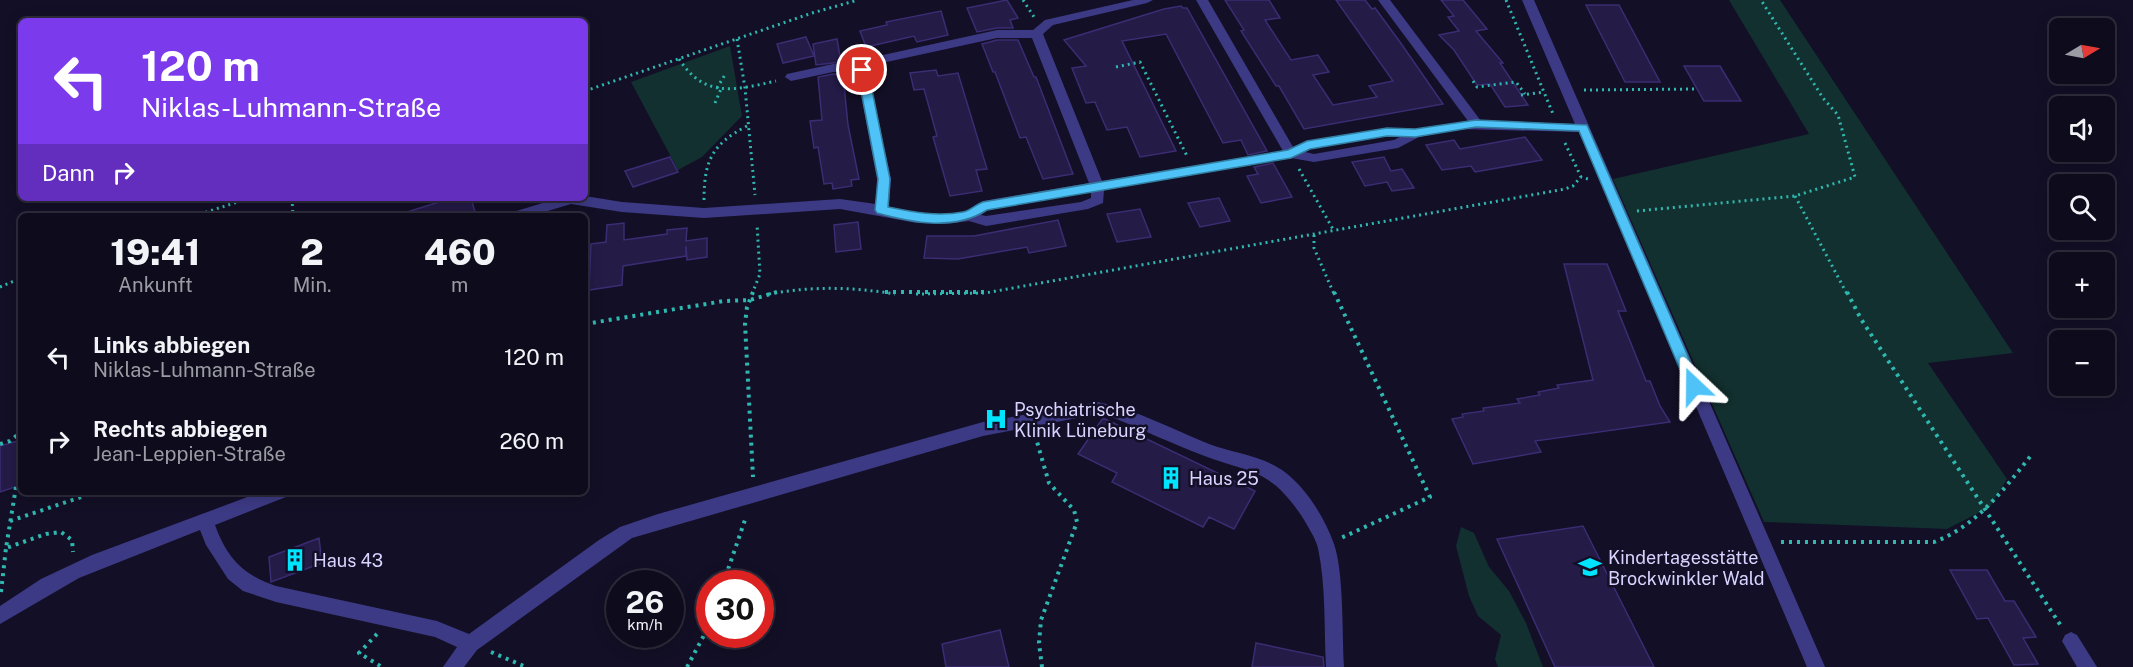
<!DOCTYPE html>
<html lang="de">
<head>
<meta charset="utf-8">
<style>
  body { margin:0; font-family:"Public Sans",sans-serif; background:#171425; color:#f1f3f6; height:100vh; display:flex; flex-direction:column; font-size:22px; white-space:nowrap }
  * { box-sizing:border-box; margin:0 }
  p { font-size:20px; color:#9b9ba3 }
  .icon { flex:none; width:33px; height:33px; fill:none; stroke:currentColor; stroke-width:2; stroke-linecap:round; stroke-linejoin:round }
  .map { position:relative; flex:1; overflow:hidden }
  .side { position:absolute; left:18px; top:213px; width:570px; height:282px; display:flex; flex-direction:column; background:#0e0b1c; border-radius:9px; box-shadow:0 3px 15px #0003,0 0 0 2px #2e2b3b }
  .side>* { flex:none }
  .top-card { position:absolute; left:18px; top:18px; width:570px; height:183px; border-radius:9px; box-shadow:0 3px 15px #0003,0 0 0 2px #2e2b3b; background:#7c3aed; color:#fff; overflow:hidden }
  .needle { width:39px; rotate:80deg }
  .buttons { position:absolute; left:2049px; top:18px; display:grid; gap:12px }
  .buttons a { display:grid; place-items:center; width:66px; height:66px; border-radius:9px; background:#0e0b1c; box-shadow:0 3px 15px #0003,0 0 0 2px #2e2b3b; font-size:30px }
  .speed { position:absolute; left:606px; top:570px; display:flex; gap:12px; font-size:30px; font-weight:700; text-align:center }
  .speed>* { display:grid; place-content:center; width:78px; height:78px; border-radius:50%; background:#0e0b1c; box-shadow:0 3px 15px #0003,0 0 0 2px #2e2b3b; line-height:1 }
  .speed small { font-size:15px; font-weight:400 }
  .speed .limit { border:9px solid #d22; background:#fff; color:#111 }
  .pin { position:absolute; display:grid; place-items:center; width:51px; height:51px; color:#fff; margin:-26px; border:3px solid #fff; border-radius:50%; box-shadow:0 2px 6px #0007 }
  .me { position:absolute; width:66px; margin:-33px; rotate:337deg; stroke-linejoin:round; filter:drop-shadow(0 0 4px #0008) }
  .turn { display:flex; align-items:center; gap:21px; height:126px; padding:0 24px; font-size:27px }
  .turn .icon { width:78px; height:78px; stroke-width:2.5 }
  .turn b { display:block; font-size:42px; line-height:51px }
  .then { display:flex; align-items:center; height:57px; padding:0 24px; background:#0003; gap:12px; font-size:22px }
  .eta { display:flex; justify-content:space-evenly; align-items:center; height:102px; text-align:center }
  .eta b { font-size:36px; font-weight:800; line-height:42px }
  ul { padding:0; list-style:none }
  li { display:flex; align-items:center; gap:18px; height:84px; padding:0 24px }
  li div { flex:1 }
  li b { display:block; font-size:22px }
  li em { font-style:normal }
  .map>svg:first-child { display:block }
</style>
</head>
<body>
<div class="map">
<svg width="2133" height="667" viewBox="0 0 2133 667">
  <rect width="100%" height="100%" fill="#130f26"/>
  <path fill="#12302f" d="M1729,0H1780L2013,353L1928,363L2007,479L1990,507L1947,529L1764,522L1613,179L1809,134Z
    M730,46L742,116L702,157L678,170L631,82Z
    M1461,527L1474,533L1489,567L1509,591L1526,623L1543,667H1498L1495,659L1501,635L1478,616L1469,596L1456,546Z"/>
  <path fill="#241b47" stroke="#3b2d73" stroke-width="1.5" d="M1007,0L1018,18L1010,20L1013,28H997L977,32L967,8Z
    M1225,0H1269L1280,18L1265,20L1291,60L1318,55L1329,72L1313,75L1333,105L1377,97L1369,86L1393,81L1336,0H1365L1372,9L1375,8L1400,42L1443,104L1304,129L1279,86H1276L1241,31L1244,30Z
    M1441,0H1463L1487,29L1476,31L1503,63H1500L1528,105L1505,107L1490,84L1477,85L1454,50L1439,35L1459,31L1448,17L1454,16Z
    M1586,5H1619L1660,82H1625Z
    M1181,6L1183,8H1187L1267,151L1248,155L1241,140L1223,143L1166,34L1122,41L1176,151L1140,157L1127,127L1107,130L1095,102L1086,103L1072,68L1086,66L1064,40L1164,9Z
    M941,11L948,35L917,42L914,36L866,47L860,31L887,25L886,22Z
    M806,37L814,56L783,63L777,44Z
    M837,39L841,62L816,65L813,44Z
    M997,40H1018L1034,77H1036L1073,174L1043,179L1026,137L1020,138L995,72H993L982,44Z
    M1684,66H1720L1741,101H1704Z
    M936,70L938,76L958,73L987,169L976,170L982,191L950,196L933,137L937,136L924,89L914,90L910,73Z
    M833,74L843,75L848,125L859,179L851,180L852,186L833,189L832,183L824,184L818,147L814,148L810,121L822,120L818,77Z
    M1525,137L1542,160L1475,172L1471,166L1442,170L1426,145L1454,140L1460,149Z
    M670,157L678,172L633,187L625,171Z
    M1384,157L1391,171L1402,169L1414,188L1392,191L1387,182L1365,186L1352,162Z
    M1273,163L1292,197L1261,203L1247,176L1258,174L1254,167Z
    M452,198H471L475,212L463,216H408L407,212Z
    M1219,198L1230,221L1200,227L1188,203Z
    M1140,209L1151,237L1117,242L1107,214Z
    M1058,220L1066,246L1029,253L1027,247L958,259L924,258L927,236H974Z
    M858,222L861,249L836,252L834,225Z
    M624,223V240L667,234V230L687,228L686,241L707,238V257L687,260L686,246V256L623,266L622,285L589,290L591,244L606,242L607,225Z
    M1564,264H1607L1626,311H1618L1646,381H1650L1660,406L1670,422L1535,441L1541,452L1473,464L1452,419L1463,417L1462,414L1484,411L1483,408L1520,403L1517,399L1540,395L1538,392L1559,388L1557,385L1593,380Z
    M1103,418L1255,491L1234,529L1209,517L1203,527L1112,482L1117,473L1078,454Z
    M21,440V485L0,492V446Z
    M1583,526L1654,667H1555L1497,539Z
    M319,538L322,563L271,582L269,557Z
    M1950,570H1987L2005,601H2014L2036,637L2023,638L2038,664L2014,665L1988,618L1977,619Z
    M1000,630L1009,667H946L942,644Z
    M1256,643L1323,657L1324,667H1252Z"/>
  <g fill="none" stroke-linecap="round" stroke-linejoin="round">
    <path stroke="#2fb8b0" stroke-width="3" stroke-dasharray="2 4" stroke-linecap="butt" d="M1023,0L1034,17
      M1506,0L1553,114
      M737,39L745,88L755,195
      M679,59C705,99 735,90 776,81
      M1116,67L1140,62L1187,156
      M1473,81L1477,87L1516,82L1525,94
      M717,88L726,73
      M1584,90L1697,89
      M585,91L812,13L858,0
      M1521,95L1544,92
      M715,103L721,89
      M1565,143L1581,177
      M1299,169L1334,231
      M1795,196L1847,294
      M292,198L293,216
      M704,200C704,161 712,144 747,126
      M1637,211L1795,196L1855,177L1838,115L1823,98L1761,0
      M194,216L250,198
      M1314,235V248L1334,294
      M0,287L21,278
      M752,294L760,274L757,224
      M769,294C812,286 852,287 895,294
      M916,294L985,293L1565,189L1573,186L1581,177L1588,179"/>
    <path stroke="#2fb8b0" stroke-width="4" stroke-dasharray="3 5" stroke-linecap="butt" d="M753,292L747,307L745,324L753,477
      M885,292H989
      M1334,292L1430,497L1341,538
      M1847,292L1861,319L2061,626
      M585,324L724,301L750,300L777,292
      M1035,435L1049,483L1074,510L1077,522L1041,620L1039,643L1042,667
      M0,444L10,441L21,432
      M16,487L6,548L46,534L61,532L72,540L73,552
      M10,521L96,492
      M1781,542H1934C1977,526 2005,488 2033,453
      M723,584L746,517
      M1,592L6,548
      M377,634L359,653L382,667
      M491,652L526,667
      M687,667L710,624"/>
    <path fill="#3d3a85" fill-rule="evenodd" d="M1133,0H1153L1147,3L1053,25L1043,34L1102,181L1283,151L1196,0H1208L1293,147L1307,141L1387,128L1415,129L1468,121L1378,0H1390L1481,121L1575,124L1522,0H1534L1825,667H1807L1579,132L1460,129L1419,137L1398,148L1314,162L1291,158L1104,190L1103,203L1088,209L986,226L969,221L945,224L917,223L840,209L704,218L622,212L571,204L531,216H508L510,213L559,198L585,196L622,202L704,208L840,199L876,204L877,179L857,73L833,72L791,81L785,77L787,74L833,64L860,66L874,57L997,30H1033L1045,20ZM997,38H1032L1089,183L983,201L966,212L945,214L917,213L889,207L891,179L868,71L882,63ZM1387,136L1400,137L1394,140L1314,154L1305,152L1310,149ZM1091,192V198L1081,202L986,216L981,215L987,210Z
      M1098,402C1137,410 1172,429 1209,444C1233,453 1260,455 1282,470C1305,486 1325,518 1334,544C1344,573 1342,634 1344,667H1326C1324,628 1326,586 1318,548C1315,537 1307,525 1301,515C1268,467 1251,474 1202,455C1173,444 1143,430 1114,418L1098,414L983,436L632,538L477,650L464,667H443L457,647L435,637L276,602L243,591L228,579L206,545L200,530L79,578L0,624V606L41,579L92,555L261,492H288L286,497L215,525C227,558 243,575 276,586L437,621L469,634L599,540L620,527L658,514L983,422Z
      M2071,632L2077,635L2097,667H2077L2062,641L2065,635Z"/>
  </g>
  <path fill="#4fc3f7" stroke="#337fa1" stroke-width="1.5" d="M862,66L868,70L890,179L888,207C913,212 937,217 963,212C970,211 976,204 983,202L1288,150L1307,141L1387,128L1415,129L1476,120L1587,125L1701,386L1699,389H1689L1687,386L1579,131L1476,127L1415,137L1387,136L1310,149L1291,158L987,210C954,231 913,223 877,213L875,210L878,179L857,70Z"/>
  <defs>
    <g id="hospital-bare" transform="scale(1.8)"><path d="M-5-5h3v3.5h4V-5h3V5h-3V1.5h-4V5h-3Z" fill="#00e5ff" stroke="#130f26" stroke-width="2.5" paint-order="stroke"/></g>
    <g id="building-bare" transform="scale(1.8)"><path d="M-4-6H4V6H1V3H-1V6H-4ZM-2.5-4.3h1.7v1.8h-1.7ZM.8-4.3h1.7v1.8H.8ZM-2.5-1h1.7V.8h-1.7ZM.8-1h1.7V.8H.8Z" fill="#00e5ff" stroke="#130f26" stroke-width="2.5" paint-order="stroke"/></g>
    <g id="school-bare" transform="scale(1.8)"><path d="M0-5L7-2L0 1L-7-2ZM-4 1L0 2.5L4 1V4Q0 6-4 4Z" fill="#00e5ff" stroke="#130f26" stroke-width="2.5" paint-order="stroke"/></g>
  </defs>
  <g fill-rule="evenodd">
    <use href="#hospital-bare" x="996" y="419"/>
    <use href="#building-bare" x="1171" y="478"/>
    <use href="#building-bare" x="295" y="560"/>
    <use href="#school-bare" x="1590" y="567"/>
  </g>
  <g text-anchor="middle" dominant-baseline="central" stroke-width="5" stroke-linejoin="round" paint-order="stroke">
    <g font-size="18" fill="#d9d4ff" stroke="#130f26" text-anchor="start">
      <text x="1014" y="409">Psychiatrische<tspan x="1014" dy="21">Klinik Lüneburg</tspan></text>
      <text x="1189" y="478">Haus 25</text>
      <text x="1608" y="557">Kindertagesstätte<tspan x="1608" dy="21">Brockwinkler Wald</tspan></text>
      <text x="313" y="560">Haus 43</text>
    </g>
  </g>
</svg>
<div class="buttons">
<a><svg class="needle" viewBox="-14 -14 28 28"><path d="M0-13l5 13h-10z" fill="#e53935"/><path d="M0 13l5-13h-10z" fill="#9b9ba3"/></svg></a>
<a><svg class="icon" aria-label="sound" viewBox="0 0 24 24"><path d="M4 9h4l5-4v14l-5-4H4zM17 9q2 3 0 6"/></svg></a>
<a><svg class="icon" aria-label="search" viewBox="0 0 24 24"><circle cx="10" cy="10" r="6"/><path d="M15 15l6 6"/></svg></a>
<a>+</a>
<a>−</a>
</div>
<div class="speed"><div>26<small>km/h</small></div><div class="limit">30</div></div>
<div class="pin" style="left:862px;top:70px;background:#d93025"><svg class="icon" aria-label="arrive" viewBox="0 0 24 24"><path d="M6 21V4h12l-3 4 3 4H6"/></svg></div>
<svg class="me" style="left:1694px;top:386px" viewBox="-20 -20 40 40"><path d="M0-17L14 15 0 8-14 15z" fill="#4fc3f7" stroke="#fff" stroke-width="4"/></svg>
<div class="top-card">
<div class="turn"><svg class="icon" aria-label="left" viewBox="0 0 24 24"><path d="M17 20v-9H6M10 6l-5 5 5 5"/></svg><div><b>120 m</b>Niklas-Luhmann-Straße</div></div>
<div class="then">Dann<svg class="icon" aria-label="right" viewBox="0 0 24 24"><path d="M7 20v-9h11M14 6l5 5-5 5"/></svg></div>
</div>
<section class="side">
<div class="eta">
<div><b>19:41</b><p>Ankunft</p></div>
<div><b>2</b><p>Min.</p></div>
<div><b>460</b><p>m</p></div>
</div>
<ul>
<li><svg class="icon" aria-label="left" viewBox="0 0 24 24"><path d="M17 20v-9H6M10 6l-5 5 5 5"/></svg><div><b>Links abbiegen</b><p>Niklas-Luhmann-Straße</p></div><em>120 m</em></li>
<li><svg class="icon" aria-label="right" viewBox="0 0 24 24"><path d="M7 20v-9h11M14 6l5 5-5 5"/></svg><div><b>Rechts abbiegen</b><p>Jean-Leppien-Straße</p></div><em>260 m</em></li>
</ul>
</section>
</div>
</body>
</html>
